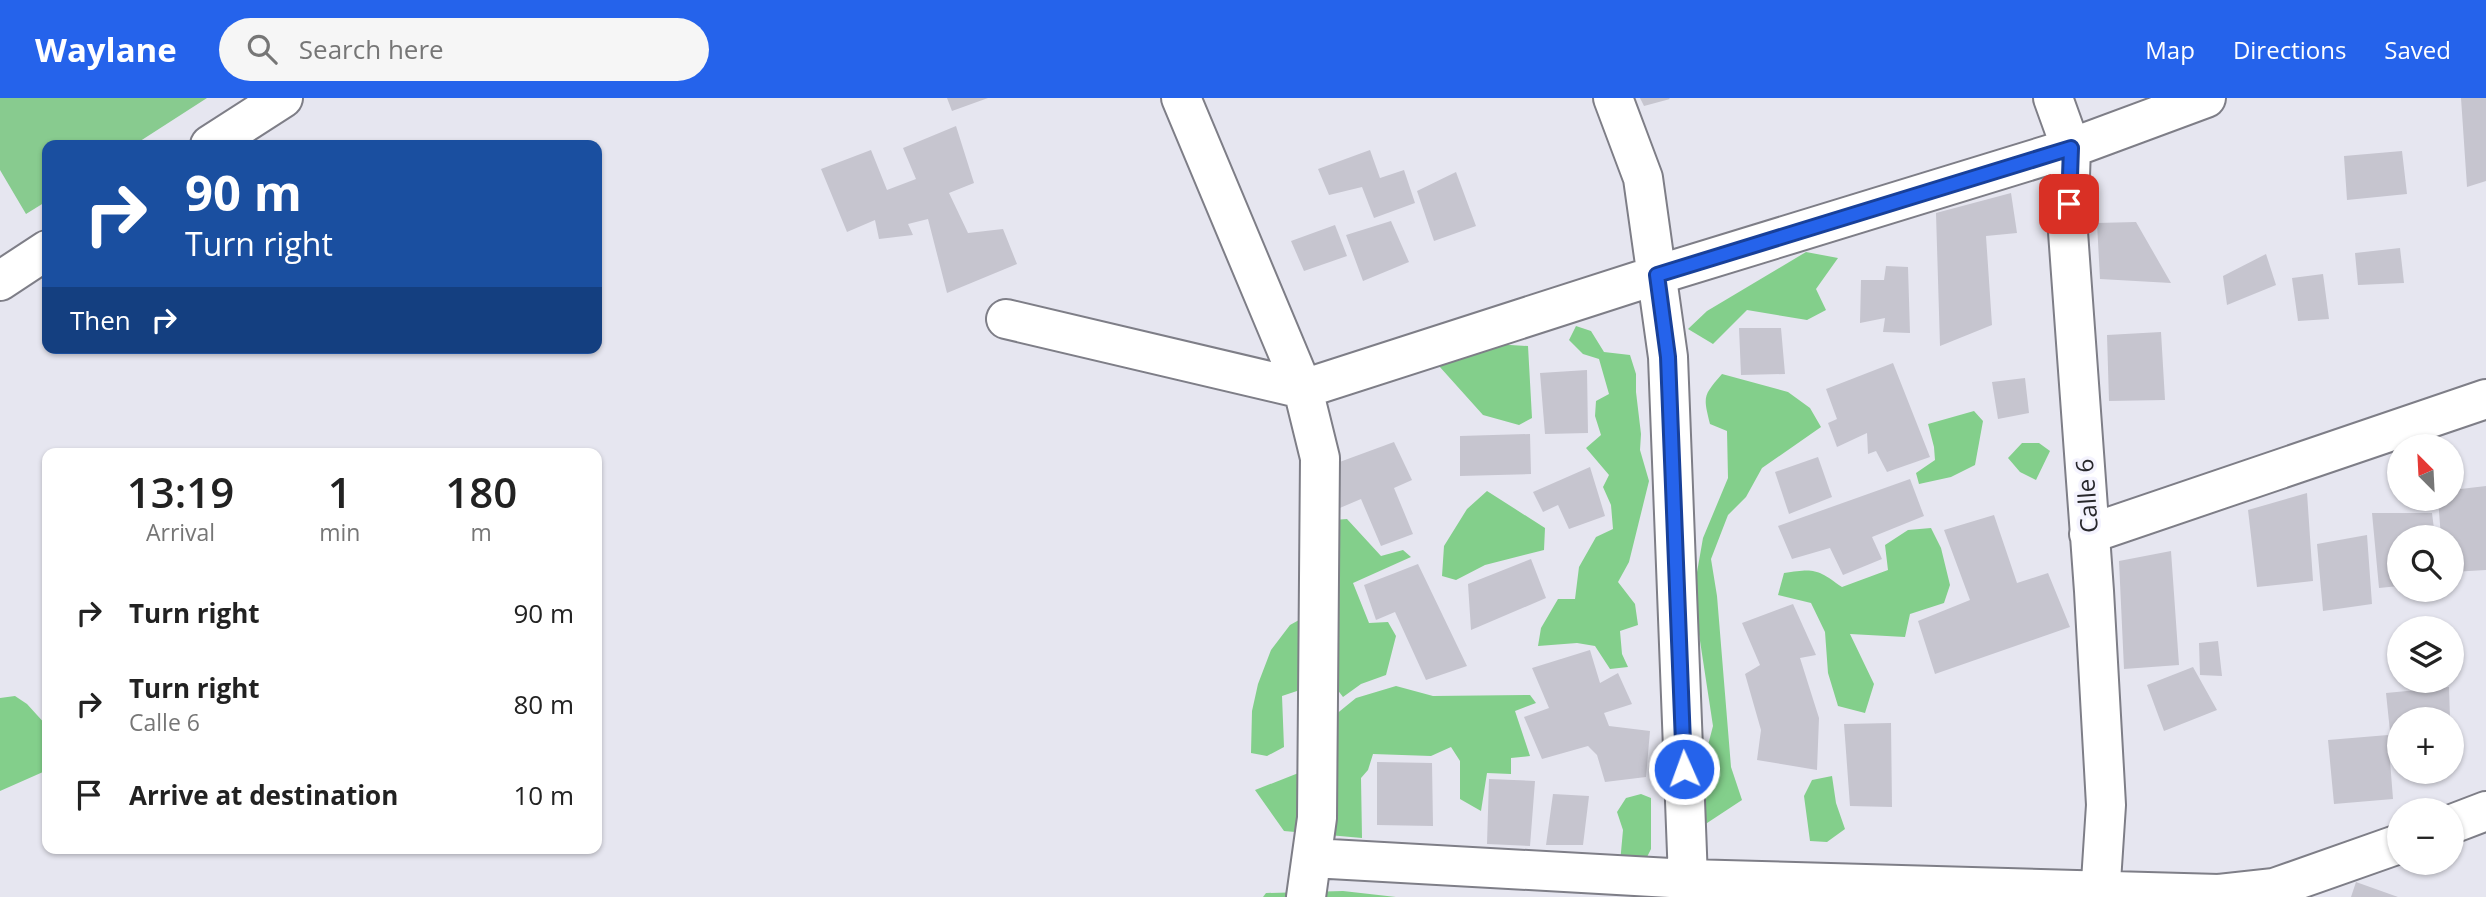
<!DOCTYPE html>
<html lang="en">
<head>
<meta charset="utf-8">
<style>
  body { margin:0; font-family:"Open Sans",sans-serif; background:#f6f6f6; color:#222; height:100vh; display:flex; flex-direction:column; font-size:26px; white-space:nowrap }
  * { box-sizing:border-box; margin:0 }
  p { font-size:23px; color:#767676 }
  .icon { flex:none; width:38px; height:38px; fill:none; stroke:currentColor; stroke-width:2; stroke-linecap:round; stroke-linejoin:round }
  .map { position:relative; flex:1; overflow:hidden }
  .side { position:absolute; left:42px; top:350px; width:560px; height:406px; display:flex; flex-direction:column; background:#fff; border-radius:14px; box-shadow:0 2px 5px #0004 }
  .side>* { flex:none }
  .top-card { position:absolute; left:42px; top:42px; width:560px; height:214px; border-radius:14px; box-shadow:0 2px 5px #0004; background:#1a4fa0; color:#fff; overflow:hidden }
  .needle { width:46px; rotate:336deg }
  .fabs { position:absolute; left:2387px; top:336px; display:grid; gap:14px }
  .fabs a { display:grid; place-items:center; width:77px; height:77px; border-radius:50%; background:#fff; box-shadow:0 2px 5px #0004; font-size:35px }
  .pin { position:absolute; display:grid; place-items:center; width:60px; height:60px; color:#fff; margin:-30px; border-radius:14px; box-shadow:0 4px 10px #0006 }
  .me { position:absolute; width:77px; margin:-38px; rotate:358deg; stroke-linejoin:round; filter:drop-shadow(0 0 5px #0008) }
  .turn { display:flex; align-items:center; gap:24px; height:147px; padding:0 28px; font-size:32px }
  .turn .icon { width:91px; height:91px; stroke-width:2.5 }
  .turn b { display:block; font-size:49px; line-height:60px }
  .then { display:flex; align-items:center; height:66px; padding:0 28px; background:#0003; gap:14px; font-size:26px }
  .eta { display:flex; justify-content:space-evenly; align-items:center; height:119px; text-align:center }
  .eta b { font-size:42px; font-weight:600; line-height:49px }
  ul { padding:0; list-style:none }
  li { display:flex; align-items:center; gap:21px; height:91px; padding:0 28px }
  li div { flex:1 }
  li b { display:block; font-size:26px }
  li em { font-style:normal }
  header { display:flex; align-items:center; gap:42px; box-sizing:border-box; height:98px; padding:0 35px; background:#2563eb; color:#fff }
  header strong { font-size:33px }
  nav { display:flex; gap:38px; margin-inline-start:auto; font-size:24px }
  .search { width:490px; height:63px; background:#f6f6f6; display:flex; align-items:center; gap:18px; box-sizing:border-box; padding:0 24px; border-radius:38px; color:#767676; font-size:26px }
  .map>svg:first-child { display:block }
</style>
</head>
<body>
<header>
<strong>Waylane</strong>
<div class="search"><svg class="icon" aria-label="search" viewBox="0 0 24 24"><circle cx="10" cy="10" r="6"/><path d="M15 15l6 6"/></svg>Search here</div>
<nav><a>Map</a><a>Directions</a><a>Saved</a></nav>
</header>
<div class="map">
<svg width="2486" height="799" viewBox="0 0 2486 799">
  <rect width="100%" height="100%" fill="#e6e6f0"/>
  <path fill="#88cb8f" d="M0,0H207L134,47H47V103L26,116L0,72Z"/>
  <path fill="#83cf8b" d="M1806,154L1838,160L1816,191L1826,212L1807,222L1747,212L1713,246L1688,231L1707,213Z
    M1576,228L1591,233L1604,254L1630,257L1636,276V294L1641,336L1640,352L1649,383L1629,464L1618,484L1635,506L1638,527L1620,533L1622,556L1628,569L1610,571L1595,548L1577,545L1538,548L1541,530L1558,501H1575L1579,469L1596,439L1613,431L1611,407L1603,389L1609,377L1586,350L1601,337L1595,318L1596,303L1609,296L1599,261L1583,256L1569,242Z
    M1495,246L1528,248L1532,320L1519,327L1483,317L1439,268L1478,248Z
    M1722,276L1788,294L1810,310L1821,329L1762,370L1746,399L1728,417L1711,461L1717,498L1731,669L1742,702L1701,729L1695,697L1713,628L1693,497L1703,440L1728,380L1727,333L1710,326C1703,298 1703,298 1722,276Z
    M1974,313L1983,323L1975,367L1951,379L1919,386L1916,375L1935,362L1934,349L1928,326Z
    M2022,345H2039L2050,353L2036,382L2020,374L2008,360Z
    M1487,393L1545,430L1544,452L1485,467L1456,482L1442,478L1444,448L1467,411Z
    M1347,421L1381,458L1403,452L1411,459L1353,485L1369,525L1388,524L1396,538L1386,577L1361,586L1343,599L1330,582L1282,598L1284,649L1267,658L1251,655L1252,613L1258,586L1271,552L1290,527L1335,502L1307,424Z
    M1931,430L1941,450L1950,487L1944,505L1910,516L1905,539L1850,536L1874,586L1865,615L1838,608L1828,575L1825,534L1811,505L1778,497L1784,475C1815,470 1817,471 1842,489L1888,472L1885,447L1908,432Z
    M1396,588L1433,598L1530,597L1536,605L1515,613L1530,658L1511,660V676L1487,675L1481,713L1460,701V663L1451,649L1431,658L1373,656L1368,672L1361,680L1362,740L1284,733L1255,692L1301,674L1297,648L1356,600Z
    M15,598L27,606L47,628V664L43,674L0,693V600Z
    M1832,678L1836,705L1845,731L1827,744L1810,743L1804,698L1812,682Z
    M1641,696L1651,700V751L1645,763L1620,765L1623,732L1617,714L1626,700Z
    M1343,793L1396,799H1263L1266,795Z"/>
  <path fill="#c6c5cf" d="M947,0H988L952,13Z
    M1640,0H1669L1670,1L1644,8Z
    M2461,0H2486V83L2467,89Z
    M956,28L974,85L949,95L968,135L1003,131L1017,166L947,195L928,121L908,126L913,137L879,141L875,122L847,134L821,71L871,52L887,92L916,81L903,50Z
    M1370,52L1380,80L1404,72L1415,105L1374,120L1362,89L1329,97L1318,71Z
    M2402,53L2407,96L2347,102L2344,58Z
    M1456,74L1476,128L1434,143L1417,93Z
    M2011,95L2017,135L1986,138L1992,227L1940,248L1936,115Z
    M1391,123L1409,164L1363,183L1346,137Z
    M2136,124L2171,185L2100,181L2097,125Z
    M1335,127L1347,158L1304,173L1291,143Z
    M2400,150L2404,185L2358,187L2355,155Z
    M2266,156L2276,187L2227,207L2223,178Z
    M1886,168L1908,169L1910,235L1883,234L1885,220L1860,225L1861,182H1884Z
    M2323,176L2329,221L2298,223L2292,180Z
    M1739,230H1781L1785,276L1741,277Z
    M2161,234L2165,302L2109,303L2107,237Z
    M1893,265L1930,359L1887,374L1876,353L1868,356L1867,335L1837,349L1828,325L1837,321L1826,291Z
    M1587,272L1588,335L1545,336L1540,275Z
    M2025,280L2029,315L1998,321L1992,284Z
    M1530,336L1531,376L1460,378V338Z
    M1394,344L1412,382L1394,390L1413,436L1381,448L1361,401L1328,415L1326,369Z
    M1818,359L1832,399L1789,416L1775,374Z
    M1590,369L1605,418L1569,431L1558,407L1543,414L1533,394Z
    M1910,381L1924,418L1872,439L1882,461L1843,477L1830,450L1792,461L1778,428Z
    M2486,388V472L2452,474V439H2441L2438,401H2452V392Z
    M2307,395L2313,483L2257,489L2248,412Z
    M2372,415H2432L2435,439H2399V488L2379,490Z
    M1994,417L2017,485L2048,475L2070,529L1935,576L1918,523L1970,502L1944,432Z
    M2367,437L2372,506L2323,513L2317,446Z
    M2171,453L2179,567L2124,571L2119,463Z
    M1531,461L1546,500L1471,532L1468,486Z
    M1418,466L1467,568L1426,582L1395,514L1376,522L1364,487Z
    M1793,506L1816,557L1800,560L1819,620L1817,672L1757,662L1761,632L1745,576L1760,567L1742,525Z
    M2218,543L2222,578L2200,577L2199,545Z
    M1590,552L1600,585L1618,575L1632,606L1604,615L1609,628L1650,633L1646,679L1605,684L1597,657L1588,648L1542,661L1524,619L1549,610L1532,570Z
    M2193,569L2217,612L2164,633L2147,587Z
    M2449,589L2450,621H2399V642L2391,643L2386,595Z
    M1891,625L1892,709L1850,708L1844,626Z
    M2388,637L2393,701L2334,706L2328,642Z
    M1377,664L1432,665L1433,728L1377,727Z
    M1489,681L1535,683L1530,748L1487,746Z
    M1553,696L1589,698L1583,747H1546Z
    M2356,784L2398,799H2351Z"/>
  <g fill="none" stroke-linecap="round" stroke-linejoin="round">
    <g stroke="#7e7e87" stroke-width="42">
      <path id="street" d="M1181,0L1303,291L1320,360L1317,720L1306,799
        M1613,0L1643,80L1668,259L1688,781
        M2053,0L2071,50L2068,134L2094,493L2106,707L2100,799
        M210,47L283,0
        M0,183L47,152
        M1006,221L1303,291L1657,177L2071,50L2206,0
        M2089,436L2486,301
        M2452,726L2486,713
        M1312,760L1688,781L2219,796L2274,790L2399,746"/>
    </g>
    <use href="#street" stroke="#fff" stroke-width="38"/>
  </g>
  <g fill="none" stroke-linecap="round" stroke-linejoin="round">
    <g stroke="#184099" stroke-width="18">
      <path id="route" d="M1684,671L1668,259L1657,177L2071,50L2069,106"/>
    </g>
    <use href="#route" stroke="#2563eb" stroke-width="12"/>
  </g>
  <g text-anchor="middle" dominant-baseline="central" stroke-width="7" stroke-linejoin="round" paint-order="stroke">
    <g font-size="24" fill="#27272b" stroke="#f4f3fe">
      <text transform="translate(2086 398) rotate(-94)">Calle 6</text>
    </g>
  </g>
</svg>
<div class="fabs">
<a><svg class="needle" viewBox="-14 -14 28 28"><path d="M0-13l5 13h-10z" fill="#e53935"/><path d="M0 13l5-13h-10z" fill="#767676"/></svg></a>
<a><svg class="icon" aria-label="search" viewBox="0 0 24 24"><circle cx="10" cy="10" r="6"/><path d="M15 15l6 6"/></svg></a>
<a><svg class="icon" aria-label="layers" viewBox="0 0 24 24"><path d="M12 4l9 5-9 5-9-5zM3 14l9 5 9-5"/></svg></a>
<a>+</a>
<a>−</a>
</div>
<div class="pin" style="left:2069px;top:106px;background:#d93025"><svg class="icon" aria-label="arrive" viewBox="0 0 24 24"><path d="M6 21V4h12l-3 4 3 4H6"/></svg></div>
<svg class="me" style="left:1684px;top:671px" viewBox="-20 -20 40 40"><circle r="17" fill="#2563eb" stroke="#fff" stroke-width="3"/><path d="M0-11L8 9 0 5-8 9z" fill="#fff"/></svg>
<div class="top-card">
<div class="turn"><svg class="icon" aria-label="right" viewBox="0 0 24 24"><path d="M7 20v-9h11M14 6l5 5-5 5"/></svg><div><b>90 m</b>Turn right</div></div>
<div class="then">Then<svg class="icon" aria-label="right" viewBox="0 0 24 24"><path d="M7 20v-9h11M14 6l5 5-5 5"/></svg></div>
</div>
<section class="side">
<div class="eta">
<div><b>13:19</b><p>Arrival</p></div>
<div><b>1</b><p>min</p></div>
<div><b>180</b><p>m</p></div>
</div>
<ul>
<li><svg class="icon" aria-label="right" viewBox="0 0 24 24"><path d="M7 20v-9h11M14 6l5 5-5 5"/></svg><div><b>Turn right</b></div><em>90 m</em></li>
<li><svg class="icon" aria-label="right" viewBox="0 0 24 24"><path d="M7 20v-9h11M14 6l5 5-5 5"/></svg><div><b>Turn right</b><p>Calle 6</p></div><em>80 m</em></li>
<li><svg class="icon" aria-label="arrive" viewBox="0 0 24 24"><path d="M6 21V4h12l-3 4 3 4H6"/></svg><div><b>Arrive at destination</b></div><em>10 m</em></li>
</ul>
</section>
</div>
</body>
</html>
